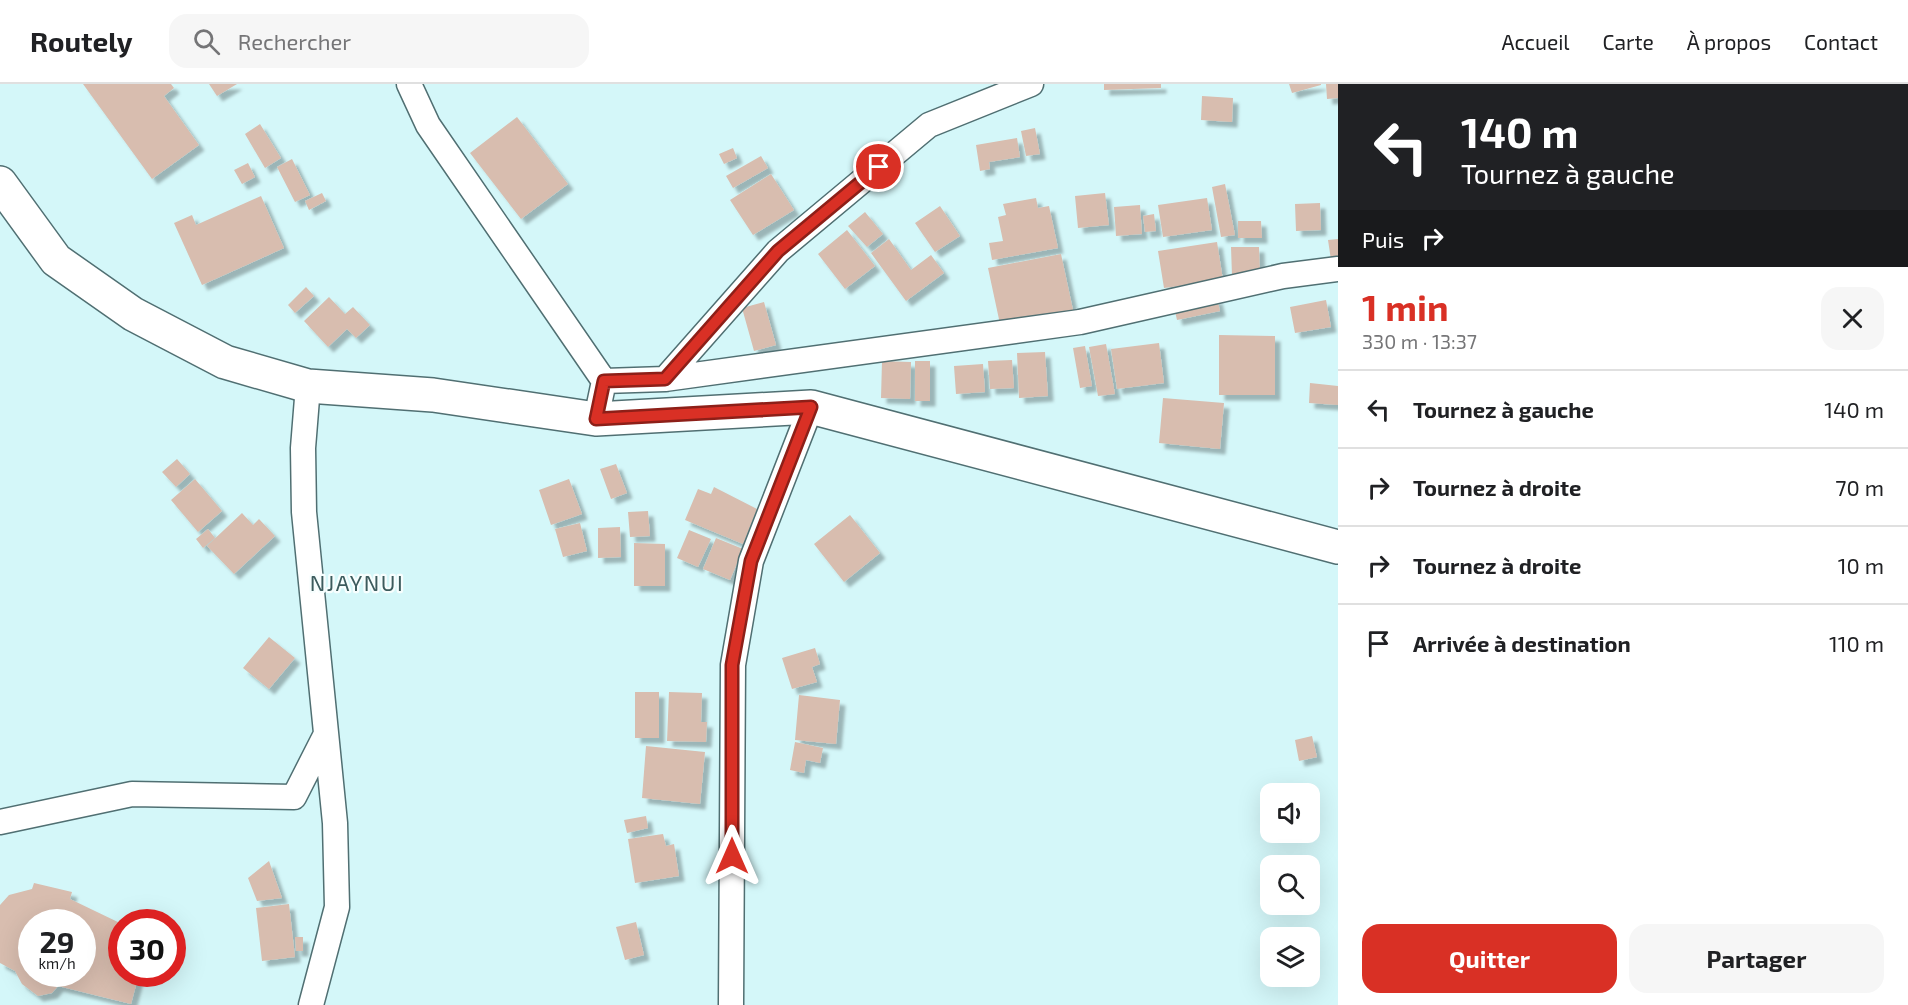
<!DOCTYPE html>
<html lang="fr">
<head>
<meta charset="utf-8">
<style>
  body { margin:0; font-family:"Exo 2",sans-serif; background:#f6f6f6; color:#202124; height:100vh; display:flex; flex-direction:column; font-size:22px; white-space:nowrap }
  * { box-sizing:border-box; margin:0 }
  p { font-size:20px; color:#757577 }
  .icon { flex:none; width:33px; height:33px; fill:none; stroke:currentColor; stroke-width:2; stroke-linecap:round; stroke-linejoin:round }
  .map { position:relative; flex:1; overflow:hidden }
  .details { display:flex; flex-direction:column; background:#fff; width:570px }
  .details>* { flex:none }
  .hud { background:#202124; color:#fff; overflow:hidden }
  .controls { position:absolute; left:1260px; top:699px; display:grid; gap:12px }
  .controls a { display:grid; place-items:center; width:60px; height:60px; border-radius:12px; background:#fff; box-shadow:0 6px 24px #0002; font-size:30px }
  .speed { position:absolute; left:18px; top:825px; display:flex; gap:12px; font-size:30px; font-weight:700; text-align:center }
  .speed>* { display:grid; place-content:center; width:78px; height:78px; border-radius:50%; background:#fff; box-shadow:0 6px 24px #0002; line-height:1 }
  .speed small { font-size:15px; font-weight:400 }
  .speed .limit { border:9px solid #d22; background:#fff; color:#111 }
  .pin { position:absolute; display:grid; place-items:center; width:51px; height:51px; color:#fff; margin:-26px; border:3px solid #fff; border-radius:50%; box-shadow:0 2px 6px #0007 }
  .me { position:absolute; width:66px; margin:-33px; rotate:0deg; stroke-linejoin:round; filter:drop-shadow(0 0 4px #0008) }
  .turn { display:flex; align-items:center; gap:21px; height:126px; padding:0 24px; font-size:27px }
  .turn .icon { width:78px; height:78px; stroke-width:2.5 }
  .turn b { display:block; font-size:42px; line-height:51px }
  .then { display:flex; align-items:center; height:57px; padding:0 24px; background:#0003; gap:12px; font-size:22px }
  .round { display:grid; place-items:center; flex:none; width:63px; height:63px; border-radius:18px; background:#f6f6f6 }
  .summary { display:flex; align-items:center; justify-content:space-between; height:102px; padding:0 24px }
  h1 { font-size:36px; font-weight:700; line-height:45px; color:#d93025 }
  .button { display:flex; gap:12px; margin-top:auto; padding:12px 24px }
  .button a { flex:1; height:69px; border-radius:18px; background:#d93025; color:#fff; font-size:24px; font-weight:700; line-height:69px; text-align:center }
  .button a+a { background:#f6f6f6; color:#202124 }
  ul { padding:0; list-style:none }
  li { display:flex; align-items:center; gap:18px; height:78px; padding:0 24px; border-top:2px solid #e0e0e0 }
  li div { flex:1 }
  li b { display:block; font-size:22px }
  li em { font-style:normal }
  header { display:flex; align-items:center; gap:36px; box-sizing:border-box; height:84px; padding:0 30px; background:#fff; border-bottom:2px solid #e0e0e0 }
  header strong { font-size:28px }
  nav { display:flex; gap:33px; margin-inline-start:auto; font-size:21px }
  .search { width:420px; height:54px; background:#f6f6f6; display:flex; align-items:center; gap:15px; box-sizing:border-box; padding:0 21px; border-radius:18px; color:#757577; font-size:22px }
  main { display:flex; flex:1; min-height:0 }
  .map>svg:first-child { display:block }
</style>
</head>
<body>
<header>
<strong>Routely</strong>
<div class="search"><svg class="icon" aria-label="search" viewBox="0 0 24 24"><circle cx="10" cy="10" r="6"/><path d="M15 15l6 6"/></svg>Rechercher</div>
<nav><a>Accueil</a><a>Carte</a><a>À propos</a><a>Contact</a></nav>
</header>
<main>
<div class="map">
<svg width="1338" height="921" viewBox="0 0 1338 921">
  <defs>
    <filter id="shadow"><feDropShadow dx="5.5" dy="5.5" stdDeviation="1.5" flood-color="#0004"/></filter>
  </defs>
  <rect width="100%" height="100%" fill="#d4f7f9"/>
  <path fill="#d8bdaf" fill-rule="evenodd" filter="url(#shadow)" d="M83,0H171L174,4L164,12L199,61L152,95Z
    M209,0H237L217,12Z
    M1104,0H1161V4L1104,6Z
    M1289,0H1321V1L1292,9Z
    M1326,0H1338V14L1327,15Z
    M1202,12L1233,14L1232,38L1201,36Z
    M517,33L568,100L521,135L470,69Z
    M260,40L281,74L265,84L245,50Z
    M1035,44L1040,70L1026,72L1021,47Z
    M1017,54L1020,73L989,78L990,85L980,87L976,61Z
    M733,64L737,74L724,80L719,70Z
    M761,72L768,84L733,104L726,92Z
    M292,75L310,111L295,118L277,83Z
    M248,79L255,93L242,100L234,86Z
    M771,90L794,126L753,151L730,116Z
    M1225,100L1235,151L1221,153L1212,103Z
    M322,109L326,117L309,126L305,117Z
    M1105,109L1109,141L1078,144L1075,112Z
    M261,112L284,164L202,201L174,139L192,131L196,141Z
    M1036,114L1038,124L1049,122L1058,164L992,176L989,159L1003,157L998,133L1006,131L1003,120Z
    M1207,114L1212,146L1163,153L1158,121Z
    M1320,119L1321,146L1296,147L1295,120Z
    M1140,121L1142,150L1116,152L1114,123Z
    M940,122L960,152L935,168L915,139Z
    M865,128L883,150L867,163L848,142Z
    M1154,130L1156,147L1145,148L1143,132Z
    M1238,137H1261L1262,154H1238Z
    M847,146L875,182L845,205L818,170Z
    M889,155L911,186L931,171L944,189L906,217L871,169Z
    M1338,155V175L1331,176L1328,156Z
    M1217,158L1223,196L1164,204L1158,167Z
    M1231,163H1259L1260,191L1232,192Z
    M1061,170L1073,226L1000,240L988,184Z
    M306,203L314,212L295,229L288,221Z
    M329,213L345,230L353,223L370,241L356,254L347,245L328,263L304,237Z
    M1217,214L1220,227L1177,236L1174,223Z
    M1326,216L1331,243L1295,249L1290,223Z
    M764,218L776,261L754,267L742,224Z
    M1219,251L1275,252V311H1219Z
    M1159,259L1164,299L1117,305L1111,265Z
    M1106,260L1115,310L1098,312L1089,263Z
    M1085,262L1092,302L1080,304L1073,264Z
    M1045,268L1048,312L1019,314L1017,269Z
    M1012,276L1014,304L990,305L988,277Z
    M882,277L911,278L910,315L881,314Z
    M915,277H930V317H915Z
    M983,280L985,308L956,310L954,282Z
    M1310,299L1338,302V321L1309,319Z
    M1163,314L1224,319L1220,365L1159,359Z
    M177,375L190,390L176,403L162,388Z
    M616,380L627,409L611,415L600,385Z
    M195,395L222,427L198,448L171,416Z
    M569,395L582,430L551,441L539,406Z
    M714,403L757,425L743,460L685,436L698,405L711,410Z
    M648,427L650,452L630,453L628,428Z
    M242,429L253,441L259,435L275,452L234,490L207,462Z
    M850,431L880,469L844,498L814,460Z
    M580,439L587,467L563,473L555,445Z
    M620,443L621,473L598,474V444Z
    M208,445L215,454L203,464L196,455Z
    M689,446L711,455L698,483L677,474Z
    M716,454L743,465L730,496L703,485Z
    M634,459L665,460V502H634Z
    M269,553L295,574L269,605L243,584Z
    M815,564L820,580L812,583L817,598L792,605L782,574Z
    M635,608H659V654H635Z
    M669,608L702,609L701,638H707L706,658L667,657Z
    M799,611L840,616L836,660L795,656Z
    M1312,652L1317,673L1299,677L1295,656Z
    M795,658L823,664L820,679L806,676L804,689L790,686Z
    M646,662L705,668L700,720L642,714Z
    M646,732L648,744L627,749L624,736Z
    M663,750L666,762L674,760L679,792L635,799L628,755Z
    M269,777L282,814L257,817L248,794Z
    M34,799L72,808L70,815L122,840V890H139L131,920L58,902L52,909L38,912L22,900L15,887L0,879V821L9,811L32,805ZM32,838H82V890H32Z
    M289,820L295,873L262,877L256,824Z
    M636,838L644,871L625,876L616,843Z
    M295,853H303V867H296Z"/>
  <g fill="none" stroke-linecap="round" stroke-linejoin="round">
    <g stroke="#506f72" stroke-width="27">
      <path id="minor" d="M409,0L428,41L604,297L596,335
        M665,295L778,167L929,41L1031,0
        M604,297L665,295L1080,238L1283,192L1338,185
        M308,302L303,364L304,428L335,739L337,823L311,921
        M0,738L132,710L294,713L326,650
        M731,921L733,581L751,477L811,323"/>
    </g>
    <g stroke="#506f72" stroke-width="36">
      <path id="trunk" d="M0,99L56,176L133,230L225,278L308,302L433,311L596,335L811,323L1338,463"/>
    </g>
    <use href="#minor" stroke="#fff" stroke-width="24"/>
    <use href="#trunk" stroke="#fff" stroke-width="33"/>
  </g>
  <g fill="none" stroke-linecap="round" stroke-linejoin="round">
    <g stroke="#8d1f18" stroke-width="15">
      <path id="route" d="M732,772V581L751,477L811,323L596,335L604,297L665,295L778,167L879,83"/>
    </g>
    <use href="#route" stroke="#d93025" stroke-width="10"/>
  </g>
  <g text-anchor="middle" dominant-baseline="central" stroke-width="4.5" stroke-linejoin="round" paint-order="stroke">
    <g font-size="22" letter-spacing="1.5" fill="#3c5b5d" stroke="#f7fefe">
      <text x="357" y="498">NJAYNUI</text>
    </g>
  </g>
</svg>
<div class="controls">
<a><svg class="icon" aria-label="sound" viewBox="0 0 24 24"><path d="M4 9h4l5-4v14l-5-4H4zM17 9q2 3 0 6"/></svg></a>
<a><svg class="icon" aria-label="search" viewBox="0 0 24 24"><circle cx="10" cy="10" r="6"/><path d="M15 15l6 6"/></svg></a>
<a><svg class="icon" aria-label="layers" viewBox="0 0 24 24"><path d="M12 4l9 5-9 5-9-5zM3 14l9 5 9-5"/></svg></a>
</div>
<div class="speed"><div>29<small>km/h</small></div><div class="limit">30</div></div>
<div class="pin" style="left:879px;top:83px;background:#d93025"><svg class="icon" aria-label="arrive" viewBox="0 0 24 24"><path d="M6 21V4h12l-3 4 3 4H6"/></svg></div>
<svg class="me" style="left:732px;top:772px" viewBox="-20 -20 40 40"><path d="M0-17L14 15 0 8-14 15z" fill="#d93025" stroke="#fff" stroke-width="4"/></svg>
</div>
<section class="details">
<div class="hud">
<div class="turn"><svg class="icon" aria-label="left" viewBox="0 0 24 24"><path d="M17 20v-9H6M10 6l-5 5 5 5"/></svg><div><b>140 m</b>Tournez à gauche</div></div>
<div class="then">Puis<svg class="icon" aria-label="right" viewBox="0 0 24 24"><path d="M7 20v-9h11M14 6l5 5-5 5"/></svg></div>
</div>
<div class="summary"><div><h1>1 min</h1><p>330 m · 13:37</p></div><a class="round"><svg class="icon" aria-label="close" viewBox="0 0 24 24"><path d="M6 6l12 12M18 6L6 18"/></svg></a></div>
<ul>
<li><svg class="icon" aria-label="left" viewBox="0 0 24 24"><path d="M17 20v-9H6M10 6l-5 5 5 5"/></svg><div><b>Tournez à gauche</b></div><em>140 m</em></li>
<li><svg class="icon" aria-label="right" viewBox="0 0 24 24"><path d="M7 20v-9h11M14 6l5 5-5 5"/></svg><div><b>Tournez à droite</b></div><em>70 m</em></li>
<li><svg class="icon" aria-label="right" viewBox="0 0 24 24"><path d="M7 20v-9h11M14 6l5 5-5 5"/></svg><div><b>Tournez à droite</b></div><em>10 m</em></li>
<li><svg class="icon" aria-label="arrive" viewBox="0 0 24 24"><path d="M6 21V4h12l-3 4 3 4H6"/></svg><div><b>Arrivée à destination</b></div><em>110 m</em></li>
</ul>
<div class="button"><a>Quitter</a><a>Partager</a></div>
</section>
</main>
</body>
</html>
